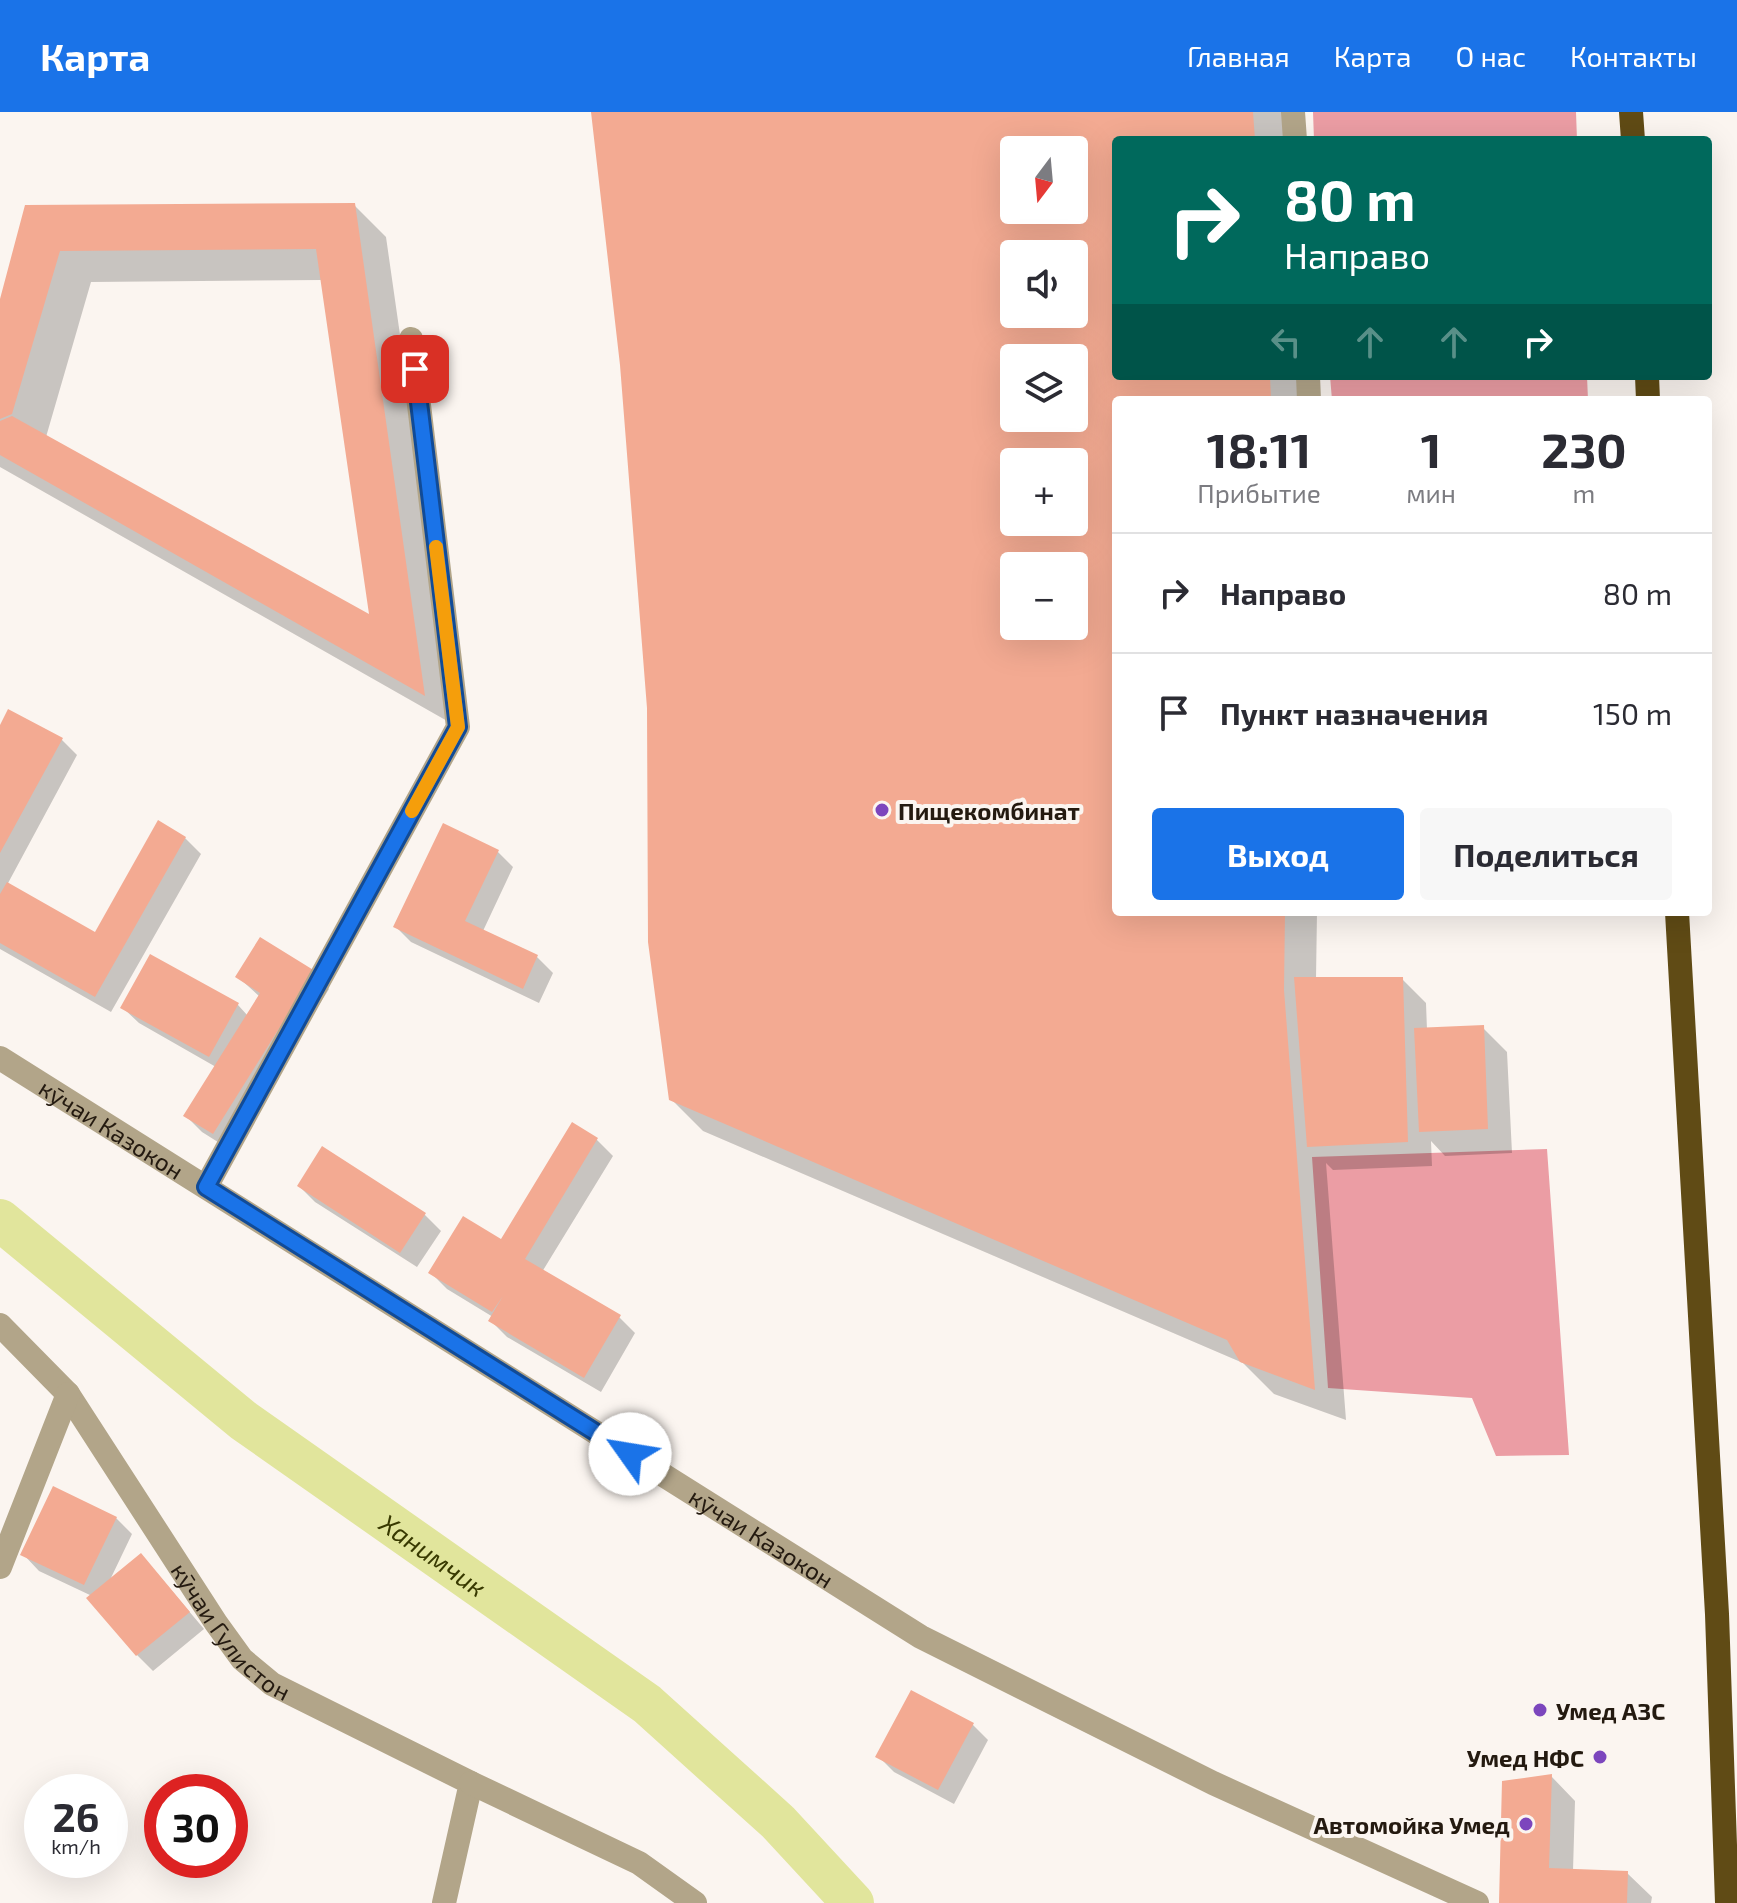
<!DOCTYPE html>
<html lang="ru">
<head>
<meta charset="utf-8">
<style>
  body { margin:0; font-family:"Exo 2",sans-serif; background:#f7f7f7; color:#2b2b33; height:100vh; display:flex; flex-direction:column; font-size:30px; white-space:nowrap }
  * { box-sizing:border-box; margin:0 }
  p { font-size:26px; color:#7c7c81 }
  .icon { flex:none; width:44px; height:44px; fill:none; stroke:currentColor; stroke-width:2; stroke-linecap:round; stroke-linejoin:round }
  .map { position:relative; flex:1; overflow:hidden }
  .drawer { position:absolute; left:1112px; top:284px; width:600px; height:520px; display:flex; flex-direction:column; background:#fff; border-radius:8px; box-shadow:0 8px 32px #0002 }
  .drawer>* { flex:none }
  .top-card { position:absolute; left:1112px; top:24px; width:600px; height:244px; border-radius:8px; box-shadow:0 8px 32px #0002; background:#00695c; color:#fff; overflow:hidden }
  .needle { width:52px; rotate:196deg }
  .buttons { position:absolute; left:1000px; top:24px; display:grid; gap:16px }
  .buttons a { display:grid; place-items:center; width:88px; height:88px; border-radius:8px; background:#fff; box-shadow:0 8px 32px #0002; font-size:40px }
  .speed { position:absolute; left:24px; top:1662px; display:flex; gap:16px; font-size:40px; font-weight:700; text-align:center }
  .speed>* { display:grid; place-content:center; width:104px; height:104px; border-radius:50%; background:#fff; box-shadow:0 8px 32px #0002; line-height:1 }
  .speed small { font-size:20px; font-weight:400 }
  .speed .limit { border:12px solid #d22; background:#fff; color:#111 }
  .pin { position:absolute; display:grid; place-items:center; width:68px; height:68px; color:#fff; margin:-34px; border-radius:16px; box-shadow:0 4px 12px #0006 }
  .me { position:absolute; width:88px; margin:-44px; rotate:302deg; stroke-linejoin:round; filter:drop-shadow(0 0 6px #0008) }
  .turn { display:flex; align-items:center; gap:28px; height:168px; padding:0 40px; font-size:36px }
  .turn .icon { width:104px; height:104px; stroke-width:2.5 }
  .turn b { display:block; font-size:56px; line-height:68px }
  .lanes { display:flex; align-items:center; height:76px; padding:0 40px; background:#0003; justify-content:center; gap:40px; direction:ltr }
  .lanes .off { opacity:.35 }
  .eta { display:flex; justify-content:space-evenly; align-items:center; height:136px; text-align:center }
  .eta b { font-size:48px; font-weight:700; line-height:56px }
  .action { display:flex; gap:16px; margin-top:auto; padding:16px 40px }
  .action a { flex:1; height:92px; border-radius:8px; background:#1a73e8; color:#fff; font-size:32px; font-weight:700; line-height:92px; text-align:center }
  .action a+a { background:#f7f7f7; color:#2b2b33 }
  ul { padding:0; list-style:none }
  li { display:flex; align-items:center; gap:24px; height:120px; padding:0 40px; border-top:2px solid #e1e1e2 }
  li div { flex:1 }
  li b { display:block; font-size:30px }
  li em { font-style:normal }
  header { display:flex; align-items:center; gap:48px; box-sizing:border-box; height:112px; padding:0 40px; background:#1a73e8; color:#fff }
  header strong { font-size:38px }
  nav { display:flex; gap:44px; margin-inline-start:auto; font-size:28px }
  .map>svg:first-child { display:block }
</style>
</head>
<body>
<header>
<strong>Карта</strong>
<nav><a>Главная</a><a>Карта</a><a>О нас</a><a>Контакты</a></nav>
</header>
<div class="map">
<svg width="1737" height="1791" viewBox="0 0 1737 1791">
  <rect width="100%" height="100%" fill="#fbf5f0"/>
  <path fill="#eb9da4" d="M1313,0H1576L1577,28H1314Z
    M1330,264H1587L1588,288H1332Z
    M1547,1037L1569,1343L1496,1344L1472,1286L1328,1276L1312,1045Z"/>
  <path fill="#0003" fill-rule="evenodd" d="M593,0H1282L1284,28H1116V264H1299L1300,288H1116V800H1317L1316,867H1402L1426,891L1427,918L1483,916L1507,940L1512,1041L1445,1044L1431,1029L1432,1054L1333,1058L1326,1051L1346,1308L1274,1282L1243,1251L703,1019L671,987L649,596L622,253ZM1014,38H1074V98H1014ZM1014,142H1074V202H1014ZM1014,246H1074V306H1014ZM1014,350H1074V410H1014ZM1014,454H1074V514H1014Z
    M354,93L386,125L456,614L0,355V195L26,95ZM323,168L371,506L46,325L91,170Z
    M0,617L61,627L77,643L7,773L96,822L185,726L201,742L111,900L0,837Z
    M497,739L513,755L483,819L537,845L553,861L539,891L411,830L395,814Z
    M313,861L329,877L229,1037L202,1020L186,1004L216,955L139,911L122,895L238,893L248,904L260,885L238,865Z
    M572,1013L597,1028L613,1044L542,1160L619,1205L635,1221L601,1280L507,1225L491,1209L493,1205L447,1177L431,1161L501,1129Z
    M299,1074L425,1103L441,1119L417,1155L315,1090Z
    M116,1406L132,1422L109,1470L141,1444L156,1460L204,1517L153,1559L137,1543L92,1484L39,1459L23,1442Z
    M972,1612L988,1628L954,1692L894,1660L878,1644Z
    M1551,1664L1575,1689L1573,1759L1627,1761L1652,1785L1651,1791H1501Z"/>
  <g fill="none" stroke-linecap="round" stroke-linejoin="round">
    <path stroke="#e1e59c" stroke-width="42" id="s1" d="M0,1108L244,1309L647,1592L778,1710L853,1791"/>
  </g>
  <path fill="#f3aa92" fill-rule="evenodd" d="M591,0H1253L1255,28H1116V264H1270L1271,288H1116V800H1285L1284,878L1315,1278L1240,1250L1227,1228L669,988L648,830L647,596L620,253ZM1014,38H1074V98H1014ZM1014,142H1074V202H1014ZM1014,246H1074V306H1014ZM1014,350H1074V410H1014ZM1014,454H1074V514H1014Z
    M355,91L425,584L0,343V309L12,304L369,502L316,137L60,139L12,302L0,307V187L25,93Z
    M8,597L63,626L0,741V613Z
    M158,708L186,725L95,885L0,831V782L7,770L95,820Z
    M443,711L499,738L465,809L538,843L523,877L393,815Z
    M260,825L315,859L213,1022L183,1004L260,881L235,865Z
    M150,842L239,891L209,945L120,896Z
    M1294,865H1403L1408,1030L1307,1035Z
    M1484,913L1488,1017L1419,1020L1414,916Z
    M572,1010L598,1026L525,1147L621,1203L584,1266L488,1209L503,1184L492,1200L428,1161L463,1104L501,1127Z
    M322,1034L426,1101L400,1141L297,1074Z
    M53,1374L117,1405L84,1473L20,1443Z
    M141,1441L190,1500L136,1544L86,1486Z
    M911,1578L974,1611L938,1678L875,1645Z
    M1552,1662L1549,1756L1628,1759L1627,1791H1499L1502,1669Z"/>
  <g fill="none" stroke-linecap="round" stroke-linejoin="round">
    <g stroke="#b2a589" stroke-width="24">
      <path d="M1293,0L1295,28"/>
      <path d="M1308,264L1309,288"/>
      <path id="s2" d="M0,946L921,1525L1213,1671L1477,1791"/>
      <path d="M206,1075L458,615L411,227"/>
      <path id="s3" d="M0,1213L68,1282L216,1511L242,1547L272,1572L471,1671L444,1791"/>
      <path d="M0,1455L68,1282"/>
      <path d="M471,1671L639,1751L695,1791"/>
    </g>
    <path stroke="#604b15" stroke-width="24" d="M1631,0L1633,28
      M1647,264L1648,288
      M1677,800L1717,1502L1727,1791"/>
  </g>
  <g fill="none" stroke-linecap="round" stroke-linejoin="round">
    <g stroke="#114b97" stroke-width="20">
      <path id="route" d="M415,257L458,615L206,1075L630,1342"/>
    </g>
    <use href="#route" stroke="#1a73e8" stroke-width="14"/>
    <path stroke="#f59e0b" stroke-width="14" d="M412,699L458,615L436,435"/>
  </g>
  <g fill="#7c46bd" stroke="#fbf5f0" stroke-width="3">
    <circle cx="882" cy="698" r="8"/>
    <circle cx="1540" cy="1598" r="8"/>
    <circle cx="1600" cy="1645" r="8"/>
    <circle cx="1526" cy="1712" r="8"/>
  </g>
  <g text-anchor="middle" dominant-baseline="central" stroke-width="8" stroke-linejoin="round" paint-order="stroke">
    <g font-size="24" font-weight="bold" fill="#241a10" stroke="#fbf5f0" text-anchor="start">
      <text x="898" y="698">Пищекомбинат</text>
      <text x="1556" y="1598">Умед АЗС</text>
      <text x="1584" y="1645" text-anchor="end">Умед НФС</text>
      <text x="1510" y="1712" text-anchor="end">Автомойка Умед</text>
    </g>
    <g font-size="24" fill="#241a10" stroke="#fbf5f0">
      <text stroke="none"><textPath href="#s2" startOffset="132">кӯчаи Казокон</textPath></text>
      <text stroke="none"><textPath href="#s2" startOffset="900">кӯчаи Казокон</textPath></text>
      <text stroke="none"><textPath href="#s3" startOffset="386">кӯчаи Гулистон</textPath></text>
    </g>
    <g font-size="26" font-style="italic" fill="#383900" stroke="#fbf5f0">
      <text stroke="none"><textPath href="#s1" startOffset="548">Ханимчик</textPath></text>
    </g>
  </g>
</svg>
<div class="buttons">
<a><svg class="needle" viewBox="-14 -14 28 28"><path d="M0-13l5 13h-10z" fill="#e53935"/><path d="M0 13l5-13h-10z" fill="#7c7c81"/></svg></a>
<a><svg class="icon" aria-label="sound" viewBox="0 0 24 24"><path d="M4 9h4l5-4v14l-5-4H4zM17 9q2 3 0 6"/></svg></a>
<a><svg class="icon" aria-label="layers" viewBox="0 0 24 24"><path d="M12 4l9 5-9 5-9-5zM3 14l9 5 9-5"/></svg></a>
<a>+</a>
<a>−</a>
</div>
<div class="speed"><div>26<small>km/h</small></div><div class="limit">30</div></div>
<div class="pin" style="left:415px;top:257px;background:#d93025"><svg class="icon" aria-label="arrive" viewBox="0 0 24 24"><path d="M6 21V4h12l-3 4 3 4H6"/></svg></div>
<svg class="me" style="left:630px;top:1342px" viewBox="-20 -20 40 40"><circle r="19" fill="#fff"/><path d="M0-13L10 11 0 6-10 11z" fill="#1a73e8"/></svg>
<div class="top-card">
<div class="turn"><svg class="icon" aria-label="right" viewBox="0 0 24 24"><path d="M7 20v-9h11M14 6l5 5-5 5"/></svg><div><b>80 m</b>Направо</div></div>
<div class="lanes"><svg class="icon off" aria-label="left" viewBox="0 0 24 24"><path d="M17 20v-9H6M10 6l-5 5 5 5"/></svg><svg class="icon off" aria-label="ahead" viewBox="0 0 24 24"><path d="M12 20V5M6 11l6-6 6 6"/></svg><svg class="icon off" aria-label="ahead" viewBox="0 0 24 24"><path d="M12 20V5M6 11l6-6 6 6"/></svg><svg class="icon" aria-label="right" viewBox="0 0 24 24"><path d="M7 20v-9h11M14 6l5 5-5 5"/></svg></div>
</div>
<section class="drawer">
<div class="eta">
<div><b>18:11</b><p>Прибытие</p></div>
<div><b>1</b><p>мин</p></div>
<div><b>230</b><p>m</p></div>
</div>
<ul>
<li><svg class="icon" aria-label="right" viewBox="0 0 24 24"><path d="M7 20v-9h11M14 6l5 5-5 5"/></svg><div><b>Направо</b></div><em>80 m</em></li>
<li><svg class="icon" aria-label="arrive" viewBox="0 0 24 24"><path d="M6 21V4h12l-3 4 3 4H6"/></svg><div><b>Пункт назначения</b></div><em>150 m</em></li>
</ul>
<div class="action"><a>Выход</a><a>Поделиться</a></div>
</section>
</div>
</body>
</html>
